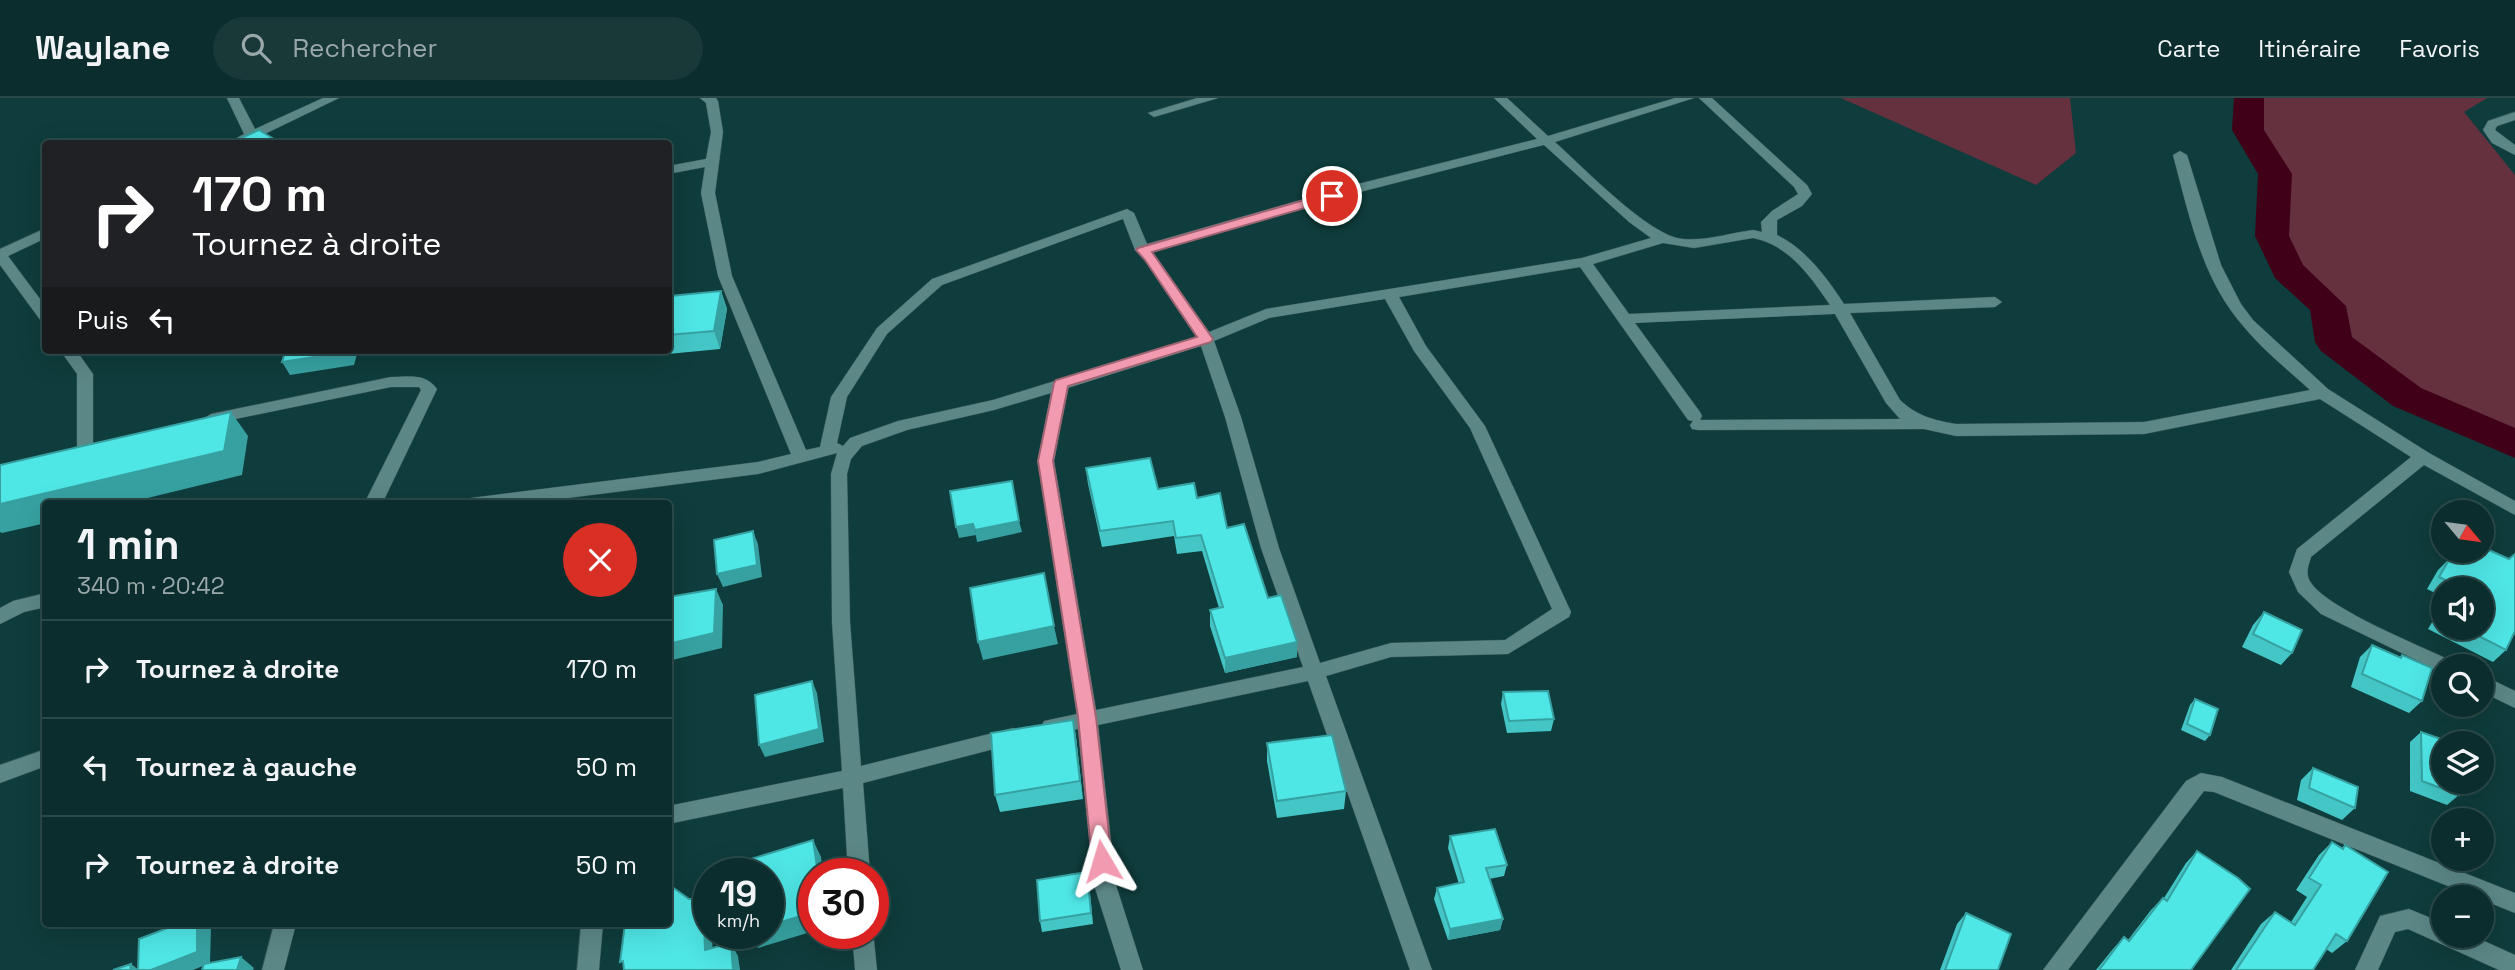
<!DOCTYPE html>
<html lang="fr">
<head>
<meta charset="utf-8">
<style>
  body { margin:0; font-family:"Space Grotesk",sans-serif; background:#193939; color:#f1f3f6; height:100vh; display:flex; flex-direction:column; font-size:26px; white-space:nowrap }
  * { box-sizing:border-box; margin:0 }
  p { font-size:23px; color:#9aa8aa }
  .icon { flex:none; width:38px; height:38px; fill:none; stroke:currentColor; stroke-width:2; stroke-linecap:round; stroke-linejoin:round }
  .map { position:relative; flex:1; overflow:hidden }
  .sheet { position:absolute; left:42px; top:402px; width:630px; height:427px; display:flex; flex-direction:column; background:#0b2d2d; border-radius:7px; box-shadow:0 7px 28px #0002,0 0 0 2px #2b4949 }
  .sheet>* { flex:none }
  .banner { position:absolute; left:42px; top:42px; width:630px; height:214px; border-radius:7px; box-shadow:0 7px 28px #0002,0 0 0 2px #2b4949; background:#202124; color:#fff; overflow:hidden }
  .needle { width:46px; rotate:119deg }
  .buttons { position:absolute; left:2431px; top:402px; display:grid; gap:14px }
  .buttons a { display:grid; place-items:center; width:63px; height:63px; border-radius:50%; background:#0b2d2d; box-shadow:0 7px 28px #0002,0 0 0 2px #2b4949; font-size:35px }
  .speed { position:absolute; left:693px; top:760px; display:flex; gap:14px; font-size:35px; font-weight:700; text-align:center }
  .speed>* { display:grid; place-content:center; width:91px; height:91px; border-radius:50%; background:#0b2d2d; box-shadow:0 7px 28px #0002,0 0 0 2px #2b4949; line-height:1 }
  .speed small { font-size:18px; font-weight:400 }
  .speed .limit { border:10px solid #d22; background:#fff; color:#111 }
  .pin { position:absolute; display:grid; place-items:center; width:60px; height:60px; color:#fff; margin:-30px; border:4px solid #fff; border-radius:50%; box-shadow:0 2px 7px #0007 }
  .me { position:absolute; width:77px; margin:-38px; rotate:353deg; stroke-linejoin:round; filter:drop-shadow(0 0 5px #0008) }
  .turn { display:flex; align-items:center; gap:24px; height:147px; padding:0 35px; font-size:32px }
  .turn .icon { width:91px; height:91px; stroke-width:2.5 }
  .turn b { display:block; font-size:49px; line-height:60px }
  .then { display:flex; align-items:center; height:66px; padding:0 35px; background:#0003; gap:14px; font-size:26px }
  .round { display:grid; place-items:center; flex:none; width:74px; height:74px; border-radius:37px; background:#193939 }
  .head { display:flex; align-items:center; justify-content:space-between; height:119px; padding:0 35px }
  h1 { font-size:42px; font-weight:700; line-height:52px }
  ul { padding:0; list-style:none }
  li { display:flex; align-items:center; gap:21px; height:98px; padding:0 35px; border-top:2px solid #2b4949 }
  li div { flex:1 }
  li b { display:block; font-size:26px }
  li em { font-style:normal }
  header { display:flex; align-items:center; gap:42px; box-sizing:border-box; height:98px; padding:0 35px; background:#0b2d2d; border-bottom:2px solid #2b4949 }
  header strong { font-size:33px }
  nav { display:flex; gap:38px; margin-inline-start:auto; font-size:24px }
  .search { width:490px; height:63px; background:#193939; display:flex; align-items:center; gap:18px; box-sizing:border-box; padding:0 24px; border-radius:38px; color:#9aa8aa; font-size:26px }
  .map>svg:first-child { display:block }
</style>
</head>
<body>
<header>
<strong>Waylane</strong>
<div class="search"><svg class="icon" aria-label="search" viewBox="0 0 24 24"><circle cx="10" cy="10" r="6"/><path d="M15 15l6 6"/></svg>Rechercher</div>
<nav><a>Carte</a><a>Itinéraire</a><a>Favoris</a></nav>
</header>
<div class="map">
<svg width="2515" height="872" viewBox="0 0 2515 872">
  <rect width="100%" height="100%" fill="#0f3c3c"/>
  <path fill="#65313f" d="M1841,0H2070L2076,55L2036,87Z
    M2249,0H2487L2464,14L2515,77V346L2407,299L2334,244L2328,208L2288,172L2272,138L2275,76L2248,32Z"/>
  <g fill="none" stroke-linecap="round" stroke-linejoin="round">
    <path fill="#3f0018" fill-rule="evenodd" d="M2234,0H2264V32L2292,76L2289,138L2303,167L2346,208L2352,239L2421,290L2515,330V360L2393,308L2321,253L2315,244L2310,212L2275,180L2255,138L2258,76L2232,32Z"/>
    <g stroke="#365656" stroke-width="1">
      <path id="minor" d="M227,0H239L255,31L323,0H339L244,46H226L244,36Z
        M700,0H716L718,3L723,34L715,95L732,178L806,352L820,349L831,299L877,230L932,181L1127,111L1134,115L1147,146L1350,88L1537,41L1494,0H1507L1548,38L1675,0H1694L1555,44C1582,68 1650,139 1683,141C1707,143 1730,135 1753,132L1762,134L1761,124L1772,113L1798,96L1794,89L1699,0H1712L1807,87L1812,96L1802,108L1777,122V137C1806,151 1827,180 1844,206L1995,199L2002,204L1995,209L1850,215L1900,302C1917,318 1933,322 1956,326L2144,324L2310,292C2287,271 2263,252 2244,229C2202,182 2189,117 2173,57L2180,53L2187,57L2221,167L2241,206L2253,222L2328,291L2429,355L2515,403V417L2424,367L2311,459C2308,469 2305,476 2311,485C2330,512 2421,548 2454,564L2456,569H2443V575L2321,516L2298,494L2289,474L2297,451L2411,359L2320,301L2144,336L1956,338L1924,331L1698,332L1692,331L1690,327L1693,323L1688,322L1580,169L1399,199L1426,248L1485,328L1571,514L1569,519L1508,556L1391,559L1326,578L1432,872H1410L1308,583L1098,627L1116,787L1143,872H1121L1094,787L1078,631L1051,637L1044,635L1041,629L1044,623L1077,616L1038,363L1051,295L994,312L907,332L862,348L851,361L847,376L850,524L861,668L1013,630L1020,632L1023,638L1020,644L1013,646L863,685L870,775H848L843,690L668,726V708L842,673L832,524L831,376L837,355L758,376L520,406H462L471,400L758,364L791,356L718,178L701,95L705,69L668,76V68L706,61L711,34L706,5ZM1544,47L1629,124L1651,140L1582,160L1266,211L1209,234L1152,154L1360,94ZM1123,121L1135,152L1145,162L1197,239L993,302L898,323L850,340L843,348L837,345L847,299L887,236L942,187ZM1753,140C1789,147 1810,178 1830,207L1629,216L1593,166L1663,145L1694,150ZM1385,201L1414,253L1470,330L1552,511L1505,542L1391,545L1320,565L1279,450L1241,319L1214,243L1269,220ZM1835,216L1886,305L1900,321L1700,322L1702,318L1700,314L1635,225ZM1201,248L1225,319L1261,450L1303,569L1096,612L1054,363L1068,290Z
        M1197,0H1218L1154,19L1148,15Z
        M2515,14V22L2497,28L2495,32L2515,47V57L2492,45L2483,32L2488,23Z
        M46,130V140L8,158L46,209V225L41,223L0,167V151Z
        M60,252H76L93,276V356L85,362L77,356V276Z
        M391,279C410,279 425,275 437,291L382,406H364L421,292L419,289H391L211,326L203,321L211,316Z
        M46,495V509L24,514L0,526V510L13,503Z
        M2482,577L2515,593V610L2482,594Z
        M46,651V668L0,685V667Z
        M2201,675L2222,679L2515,795V815L2214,694L2204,693L2068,872H2043L2186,683Z
        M2409,811L2443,825V838H2473L2515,857V872H2499L2408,831L2395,834L2378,872H2355L2380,818Z
        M274,826H296L284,872H262Z
        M581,826H603L599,872H577Z
        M873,833L877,872H855L852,835Z"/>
    </g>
    <use href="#minor" fill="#5c8787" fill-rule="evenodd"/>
  </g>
  <path fill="#44c6c6" d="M721,193L727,211L720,251L668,256L667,252H668V203Z
    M1086,370L1158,391L1197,400L1227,430L1268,500L1297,559L1225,575L1210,528V512L1219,510L1202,453L1177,456L1174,438L1102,449L1088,386Z
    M2465,453H2482L2506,552L2493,564L2428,531L2443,506V530H2482V492H2443V499L2427,491L2438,472L2450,460L2458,464L2461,457Z
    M2264,514L2292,555L2281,567L2242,549L2253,527Z
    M2372,547L2400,559L2402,557L2422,603L2409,615L2351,589L2360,559Z
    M1503,594L1554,621L1551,633L1507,635L1501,606Z
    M2195,601L2210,637L2205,643L2181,632L2190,607Z
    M1073,622L1076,639L1083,701L1000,714L995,697Z
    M2421,634L2443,684H2478V686L2466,696L2459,694V697L2447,707L2410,693V644Z
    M1267,645L1346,693L1344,711L1277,720L1267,663Z
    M2313,670L2355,710L2342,722L2297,702L2301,682Z
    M1450,738L1507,767L1504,778L1489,781L1503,821L1500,832L1448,842L1434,801L1437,790L1459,786L1448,750Z
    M2332,744L2342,750L2345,747L2347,843L2332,855L2326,851L2313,872H2231L2261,826L2275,814L2291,824L2307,799L2296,792L2319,757Z
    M2197,753L2191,872H2096L2113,851L2124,839L2128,842L2151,812L2163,800H2164L2186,765Z
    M1089,786L1093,826L1042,834L1040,823Z
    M1966,815L1998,872H1940L1957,826Z"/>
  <path fill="#37a1a1" d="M721,193L727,211L720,251L714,233Z
    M347,252H358L354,267L290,277L282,264Z
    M231,314L248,338L242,377L123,406H46V425L2,435L0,434V406Z
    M1019,423L1022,434L977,444L975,432Z
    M973,426L976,437L959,440L956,429Z
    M753,433L758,446L762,479L723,489L717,476Z
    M716,491L723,507L722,550L668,563V546Z
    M1054,528L1058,546L983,562L978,544Z
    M1297,544V559L1225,575V560Z
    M812,583L817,595L824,644L765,659L759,647Z
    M1073,622L1076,639L1083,701L1080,683Z
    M813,742L821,759L823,775H818Z
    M1087,774L1089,786L1093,826L1091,815Z
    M703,801L709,810V835H712L713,865L705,852Z
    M814,814V833L758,850L749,835H768V828Z
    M1503,821L1500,832L1448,842L1450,831Z
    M197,826H206L211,830L210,865L193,872H151Z
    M731,845L738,858L740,872H733Z
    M241,859L254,870L253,872H237Z
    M131,866L139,872H130Z"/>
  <path fill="#4fe6e6" stroke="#37a1a1" stroke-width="2" d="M259,32L282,46H228Z
    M721,193L714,233L668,237V203L670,198Z
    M286,252H347L346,254L282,264Z
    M231,314L224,353L0,406V367Z
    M1150,360L1158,391L1194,385L1197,400L1220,395L1227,430L1244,426L1268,500L1281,497L1297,544L1225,560L1210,512L1223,509L1201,437L1176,440L1173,423L1100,433L1086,370Z
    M1012,383L1019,423L975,432L973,426L956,429L950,393Z
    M753,433L757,467L717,476L714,442Z
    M2482,449L2509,461L2515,456V533L2506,552L2463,530H2482V492H2456L2458,488L2439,479L2450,460L2463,466L2469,453H2482Z
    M1044,475L1054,528L978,544L970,490Z
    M716,491L714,535L668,546V499Z
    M2264,514L2302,532L2292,555L2253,536Z
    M2372,547L2401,560L2402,557L2432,570L2422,603L2362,576Z
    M812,583L819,631L759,647L755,597Z
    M1548,593L1554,621L1509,623L1503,594Z
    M2195,601L2218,611L2210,637L2187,626Z
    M1073,622L1080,683L995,697L991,635Z
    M2421,634L2455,646H2443V684H2459V697L2422,683Z
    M1332,637L1346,693L1277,703L1267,645Z
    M2313,670L2358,689L2355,710L2309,690Z
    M1495,731L1507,767L1486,770L1503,821L1450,831L1437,790L1464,784L1450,738Z
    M813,742L818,775H814V814L768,828V775H742L741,764Z
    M2332,744L2343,751L2345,747L2388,774L2347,843L2336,836L2313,872H2236L2275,814L2295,827L2321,787L2309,780Z
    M2197,753L2238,780L2250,791L2191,872H2099L2124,839L2129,843L2163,800L2167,803Z
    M1087,774L1091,815L1040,823L1037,782Z
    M668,786L689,801H703L705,852L731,845L733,872H624L623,863L620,864L625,826H668Z
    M1966,815L2011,836L1998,872H1945Z
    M178,826H197V854L151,872H138L139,841Z
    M241,859L237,872H202L204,866Z
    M131,866L130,872H113Z"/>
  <path fill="#f29aaf" stroke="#9d6472" stroke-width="2" d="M1332,94L1336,95V101L1152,154L1213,241L1211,244L1068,288L1053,363L1096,619L1112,763L1109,769L1102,772L1095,769L1092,763L1078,619L1038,363L1054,285L1056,282L1197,239L1145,162L1136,152L1138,150Z"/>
</svg>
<div class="buttons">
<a><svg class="needle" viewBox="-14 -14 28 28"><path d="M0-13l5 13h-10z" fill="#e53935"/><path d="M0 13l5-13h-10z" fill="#9aa8aa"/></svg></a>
<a><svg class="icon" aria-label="sound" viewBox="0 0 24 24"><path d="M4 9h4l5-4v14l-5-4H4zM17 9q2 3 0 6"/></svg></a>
<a><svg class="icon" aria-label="search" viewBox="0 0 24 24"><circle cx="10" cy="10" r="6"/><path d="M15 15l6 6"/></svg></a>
<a><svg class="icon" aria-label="layers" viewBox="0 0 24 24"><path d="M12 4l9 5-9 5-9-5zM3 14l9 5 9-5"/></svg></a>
<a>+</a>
<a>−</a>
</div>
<div class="speed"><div>19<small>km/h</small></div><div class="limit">30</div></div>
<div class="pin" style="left:1332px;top:98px;background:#d93025"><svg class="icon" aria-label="arrive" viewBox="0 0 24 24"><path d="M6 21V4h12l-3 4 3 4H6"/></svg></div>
<svg class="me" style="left:1102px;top:763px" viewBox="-20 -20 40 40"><path d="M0-17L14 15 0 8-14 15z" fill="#f29aaf" stroke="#fff" stroke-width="4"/></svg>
<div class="banner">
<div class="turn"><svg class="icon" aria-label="right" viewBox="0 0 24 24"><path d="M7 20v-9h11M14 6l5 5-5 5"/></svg><div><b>170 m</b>Tournez à droite</div></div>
<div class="then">Puis<svg class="icon" aria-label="left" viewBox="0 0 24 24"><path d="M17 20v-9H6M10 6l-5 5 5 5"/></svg></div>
</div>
<section class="sheet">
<div class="head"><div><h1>1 min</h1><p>340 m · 20:42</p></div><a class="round" style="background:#d93025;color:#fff"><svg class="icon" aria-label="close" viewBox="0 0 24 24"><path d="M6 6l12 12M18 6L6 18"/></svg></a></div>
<ul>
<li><svg class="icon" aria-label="right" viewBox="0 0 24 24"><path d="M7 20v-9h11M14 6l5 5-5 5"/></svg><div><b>Tournez à droite</b></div><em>170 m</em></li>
<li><svg class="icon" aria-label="left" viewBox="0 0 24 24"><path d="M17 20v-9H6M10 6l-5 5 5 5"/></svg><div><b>Tournez à gauche</b></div><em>50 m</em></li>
<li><svg class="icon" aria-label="right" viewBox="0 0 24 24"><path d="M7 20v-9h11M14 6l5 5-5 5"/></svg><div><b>Tournez à droite</b></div><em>50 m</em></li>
</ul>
</section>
</div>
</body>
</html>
